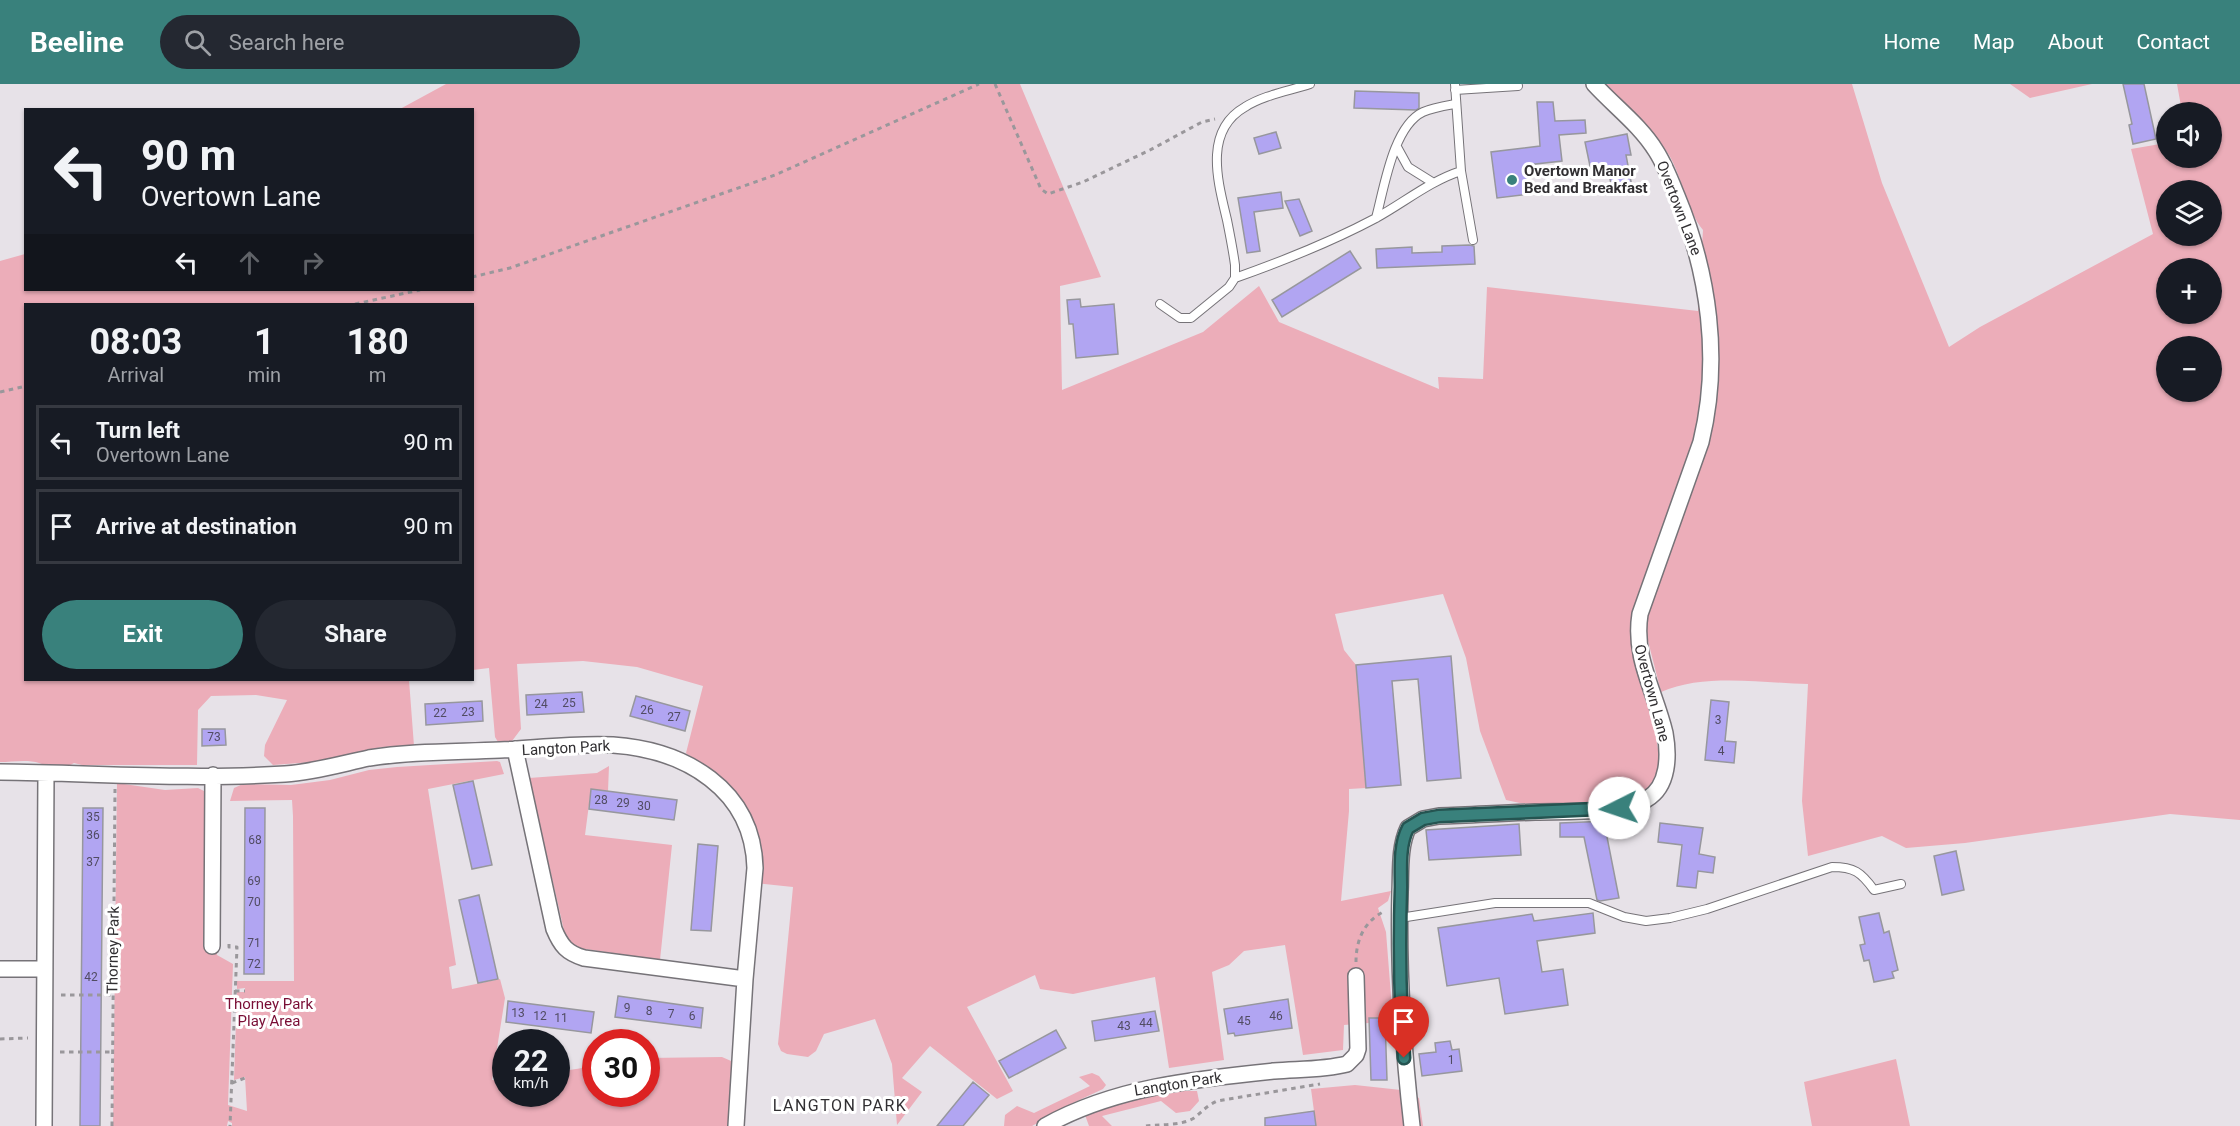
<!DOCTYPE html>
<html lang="en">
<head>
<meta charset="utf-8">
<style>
  body { margin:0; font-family:Roboto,sans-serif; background:#242831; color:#f1f3f6; height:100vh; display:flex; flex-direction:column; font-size:22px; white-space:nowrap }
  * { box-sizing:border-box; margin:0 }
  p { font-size:20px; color:#9ea1a6 }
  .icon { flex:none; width:33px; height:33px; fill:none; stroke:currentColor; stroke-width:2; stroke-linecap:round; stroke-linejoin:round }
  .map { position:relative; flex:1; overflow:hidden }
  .side { position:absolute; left:24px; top:219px; width:450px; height:378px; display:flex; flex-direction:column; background:#171b24; border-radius:0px; box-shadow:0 2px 4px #0004 }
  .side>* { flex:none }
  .top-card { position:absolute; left:24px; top:24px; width:450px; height:183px; border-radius:0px; box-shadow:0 2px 4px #0004; background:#171b24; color:#f1f3f6; overflow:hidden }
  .tools { position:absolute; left:2156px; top:18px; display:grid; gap:12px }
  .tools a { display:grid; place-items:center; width:66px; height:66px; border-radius:50%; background:#171b24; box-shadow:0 2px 4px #0004; font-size:30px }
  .speed { position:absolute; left:492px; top:945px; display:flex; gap:12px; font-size:30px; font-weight:700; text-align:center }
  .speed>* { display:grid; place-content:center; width:78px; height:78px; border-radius:50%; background:#171b24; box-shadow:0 2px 4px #0004; line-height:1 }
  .speed small { font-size:15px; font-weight:400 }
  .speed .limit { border:9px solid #d22; background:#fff; color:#111 }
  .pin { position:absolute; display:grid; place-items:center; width:51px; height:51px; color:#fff; margin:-62px -26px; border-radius:50% 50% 50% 0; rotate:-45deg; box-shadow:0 0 6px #0007 }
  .pin .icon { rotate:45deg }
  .me { position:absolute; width:66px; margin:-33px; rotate:266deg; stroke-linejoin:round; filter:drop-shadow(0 0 4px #0008) }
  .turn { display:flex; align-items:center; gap:21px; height:126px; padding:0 18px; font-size:27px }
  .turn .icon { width:78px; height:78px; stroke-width:2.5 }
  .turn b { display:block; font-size:42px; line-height:51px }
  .lanes { display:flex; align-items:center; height:57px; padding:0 18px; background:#0003; justify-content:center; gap:30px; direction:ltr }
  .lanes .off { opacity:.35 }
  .eta { display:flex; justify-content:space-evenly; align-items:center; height:102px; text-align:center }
  .eta b { font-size:36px; font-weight:700; line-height:42px }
  .primary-button { display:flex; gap:12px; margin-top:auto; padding:12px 18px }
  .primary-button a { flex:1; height:69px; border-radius:36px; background:#39817c; color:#fff; font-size:24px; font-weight:700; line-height:69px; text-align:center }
  .primary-button a+a { background:#242831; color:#f1f3f6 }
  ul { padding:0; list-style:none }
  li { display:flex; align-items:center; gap:18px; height:75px; margin:0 12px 9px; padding:0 6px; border:3px solid #363941; border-radius:0px }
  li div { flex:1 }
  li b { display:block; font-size:22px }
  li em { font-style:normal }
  header { display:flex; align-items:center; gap:36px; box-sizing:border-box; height:84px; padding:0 30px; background:#39817c; color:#fff }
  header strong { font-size:28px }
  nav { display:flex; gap:33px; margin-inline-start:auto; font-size:21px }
  .search { width:420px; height:54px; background:#242831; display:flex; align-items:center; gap:15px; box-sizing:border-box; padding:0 21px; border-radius:33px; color:#9ea1a6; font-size:22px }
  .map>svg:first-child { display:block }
</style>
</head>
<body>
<header>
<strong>Beeline</strong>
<div class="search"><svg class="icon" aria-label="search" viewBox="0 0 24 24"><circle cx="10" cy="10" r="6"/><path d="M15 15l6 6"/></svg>Search here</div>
<nav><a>Home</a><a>Map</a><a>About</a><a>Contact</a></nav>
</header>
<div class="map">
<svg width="2240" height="1042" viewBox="0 0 2240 1042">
  <rect width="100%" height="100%" fill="#e7e2e8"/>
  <path fill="#ecadb9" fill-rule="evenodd" d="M446,0H1020L1101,193L1060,202L1062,306L1203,248L1259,202L1279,238L1439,305L1438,293L1483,295L1487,203L1698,227L1703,146C1686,125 1683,95 1669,71C1652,44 1625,21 1602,0H1852L1882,99L1949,263L1980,243L2153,150L2131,65L2166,59V74H2211V28H2182L2177,0H2240V736L2170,730L1965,759L1906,764L1882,752L1808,772L1802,717L1808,600C1763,599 1703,589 1661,608L1646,549L1632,562L1655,649L1661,681L1653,701L1635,715L1583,721L1561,722L1520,719L1506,716L1480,647L1466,574L1443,510L1335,530L1344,566L1356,581L1366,704L1349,705V727L1341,817L1391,807L1388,817L1378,824L1386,848L1393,937L1344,941L1343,966L1303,971L1285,861L1244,867L1229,881L1212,888L1224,976L1169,984L1155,893L1073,910L1040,905L1035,891L967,923L1013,1007L997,1015L930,962L902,994L922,1008L897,1041L892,980L875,935L824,950L816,967L808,973L787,970L781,967L778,960L779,950L793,803L755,799L753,744L686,669L703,602L637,583L583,577L517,580L521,645L512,657L498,658L495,653L489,584L473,586L472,220H26V596H409L414,662L382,663L313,678L273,681L264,672L265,661L287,616L256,611L211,612L198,626L197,681H82L74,679C56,689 57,685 39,679C28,675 11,678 0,678V177L25,170L26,206H472V26L400,25ZM2166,106H2211V152H2166ZM2166,184H2211V230H2166ZM2166,262H2211V308H2166Z
    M2010,0H2092L2030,14Z
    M497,677L500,678L504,690L428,705L456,881L449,883L452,905L500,895L505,914L492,996L505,995L506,1010H556L557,988L595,982L596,1010H646L647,974L722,973L738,980L734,1042H232V1039L228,1037L227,1042H113L117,699L165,706L198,704L208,709L216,820L217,871L233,880L228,1021L247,1027L245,993L234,996L237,908H245V904L237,905V897H294L293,732L292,716L230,717L234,704L243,700L291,701L330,696L369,686L397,683Z
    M609,682L608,707L591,705L585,751L672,761L660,876L572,863L566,855L529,694L597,689Z
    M1896,975L1910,1042H1812L1804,998Z
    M1092,989L1099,992L1106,1001L1103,1005L1075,1018L1032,1042H1004L1005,1031L1017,1022L1034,1029L1090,1002L1079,993Z
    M1355,1001L1401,1006L1419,1014L1423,1042H1316L1311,1005Z
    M1181,1007H1197L1199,1017L1190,1027L1176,1029L1161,1017L1102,1032L1112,1042H1089L1085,1031L1088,1028L1138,1014Z"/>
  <path fill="#b1a5f2" stroke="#97979d" stroke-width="1.5" d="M2123,0H2144L2156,55L2133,60L2129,41L2132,40Z
    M1355,7L1419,9V24L1416,26L1354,24Z
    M1537,18H1553L1555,37L1585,36L1586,49L1559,51L1562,77L1527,81L1530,110L1497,114L1491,68L1540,62Z
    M1276,48L1281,64L1259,70L1254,54Z
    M1627,50L1631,71H1626L1633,108L1613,111L1608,84L1591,87L1585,58Z
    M1281,108L1283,124L1254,128L1260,167L1247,169L1238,114Z
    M1299,115L1312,147L1300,152L1285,117Z
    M1469,161L1474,162L1475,180L1377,184L1376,165L1412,163V169L1442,168V162Z
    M1350,167L1361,184L1282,233L1272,216Z
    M1080,215L1081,223L1114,220L1118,270L1076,274L1073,240H1069L1067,216Z
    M1451,572L1461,694L1427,697L1418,595L1392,597L1401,701L1366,704L1356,581Z
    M582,608L584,628L527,631L526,611Z
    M636,612L690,627L685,647L630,632Z
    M1711,616L1729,618L1725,657L1736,658L1734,679L1705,676Z
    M482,617L483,637L426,641L425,620Z
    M202,645H225L226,661L202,662Z
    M473,697L492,781L472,785L453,701Z
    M591,705L677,716L674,736L589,725Z
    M83,724H103L100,1042H80Z
    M245,724H265L264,890H244Z
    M1610,737L1611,752L1607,753L1619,814L1600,817L1597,816L1584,753H1560V739Z
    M1660,739L1703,744L1699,770L1715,773L1713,789L1698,787L1696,804L1677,802L1682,761L1658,758Z
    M1519,740L1521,771L1429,776L1426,746Z
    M698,760L718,762L711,847L691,846Z
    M1956,767L1964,806L1942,811L1934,772Z
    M479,811L498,895L478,899L459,816Z
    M1593,829L1595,849L1537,857L1542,888L1563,885L1568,921L1505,930L1499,894L1447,902L1438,844L1532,830L1534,837Z
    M1879,829L1884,849L1889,847L1898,886L1892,888L1894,894L1874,898L1869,876L1864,877L1860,861L1865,860L1859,833Z
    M618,912L703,924L701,944L615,933Z
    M1288,915L1292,944L1235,952L1234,949L1228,950L1224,925Z
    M508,917L594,928L591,949L506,938Z
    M1155,927L1159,947L1095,957L1092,937Z
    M1369,934H1385L1387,996H1371Z
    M1056,946L1066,964L1009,994L999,977Z
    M1450,957L1452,966L1459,965L1462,987L1422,992L1419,970L1436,968L1435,959Z
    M973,998L989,1011L963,1042H937Z
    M1314,1027L1316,1042H1265V1034Z"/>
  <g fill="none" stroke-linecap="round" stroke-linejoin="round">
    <g stroke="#767378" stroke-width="10">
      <path id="service" d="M1455,0L1461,87L1473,156
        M1455,6L1518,2
        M1397,63L1408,83L1432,98
        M1376,134C1384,105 1393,42 1423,28C1432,24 1444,22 1455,20
        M1235,194C1283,177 1331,158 1376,134C1405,118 1430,97 1461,87
        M1160,220L1180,234H1191L1229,203L1235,194V181C1233,166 1230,151 1227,136C1218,98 1203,47 1245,23C1264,11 1289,7 1310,0
        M1400,834L1495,819H1589L1624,833L1646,837L1670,834L1707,825L1832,783C1854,783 1861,788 1874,806L1901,800"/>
    </g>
    <g stroke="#767378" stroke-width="18">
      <path id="minor" d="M515,665L554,845C561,862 567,869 584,874L745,895
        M0,688C95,689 191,696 285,690C314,688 341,680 369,674C412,667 457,668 500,666C538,664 576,659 613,661C685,666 753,705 755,784L745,895L736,1042
        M212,862L213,691
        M0,885H45
        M44,1042L46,689
        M1045,1042C1115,1003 1195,995 1274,987C1299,985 1323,986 1347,980L1356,971L1358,965L1356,892
        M1412,1042C1403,964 1398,887 1400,808C1401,788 1399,763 1408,744L1423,735L1439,732C1471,731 1503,729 1535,728C1564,727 1623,730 1647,715C1669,702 1669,671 1665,649C1655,607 1633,574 1640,530L1701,358C1721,276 1709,189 1677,112C1671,97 1665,81 1656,67C1640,41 1614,22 1594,0"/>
    </g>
    <path stroke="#9a979b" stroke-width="3" stroke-dasharray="4.5 4.5" stroke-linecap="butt" d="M995,0L1041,105L1048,110L1083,98L1150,66L1202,38L1215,35
      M472,193L510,184L775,91L979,0
      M355,220L420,206
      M0,308L26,302
      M229,860V863H237L230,1042
      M1356,878C1356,856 1364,837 1385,827
      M235,907H245
      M61,911H113
      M0,955L28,954
      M60,968H112
      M232,999L245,994
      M112,1042L115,705
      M1146,1042C1159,1040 1182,1042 1194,1034C1203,1027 1205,1023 1217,1017L1320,1000"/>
    <use href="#service" stroke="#fff" stroke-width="8"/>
    <use href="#minor" stroke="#fff" stroke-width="15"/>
  </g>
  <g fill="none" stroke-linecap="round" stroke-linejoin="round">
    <g stroke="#255451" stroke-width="15">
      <path id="route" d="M1404,974C1400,917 1399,861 1401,803C1401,785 1399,761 1408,744L1423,735L1439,732L1619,724"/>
    </g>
    <use href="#route" stroke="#39817c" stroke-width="10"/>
  </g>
  <circle fill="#39817c" stroke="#fff" stroke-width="2" cx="1512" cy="96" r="6"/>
  <g text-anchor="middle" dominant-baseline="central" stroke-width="6" stroke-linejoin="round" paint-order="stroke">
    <g font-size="12" fill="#514c62">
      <text x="569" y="619">25</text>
      <text x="541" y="620">24</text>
      <text x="647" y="626">26</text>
      <text x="468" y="628">23</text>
      <text x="440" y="629">22</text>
      <text x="674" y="633">27</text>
      <text x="1718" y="636">3</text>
      <text x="214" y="653">73</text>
      <text x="1721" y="667">4</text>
      <text x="601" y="716">28</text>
      <text x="623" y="719">29</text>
      <text x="644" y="722">30</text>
      <text x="93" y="733">35</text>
      <text x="93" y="751">36</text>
      <text x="255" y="756">68</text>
      <text x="93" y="778">37</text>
      <text x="254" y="797">69</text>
      <text x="254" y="818">70</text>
      <text x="254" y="859">71</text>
      <text x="254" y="880">72</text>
      <text x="91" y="893">42</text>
      <text x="627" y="924">9</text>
      <text x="649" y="927">8</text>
      <text x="518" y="929">13</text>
      <text x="671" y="930">7</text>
      <text x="540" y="932">12</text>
      <text x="692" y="932">6</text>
      <text x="1276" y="932">46</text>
      <text x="561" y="934">11</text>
      <text x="1244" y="937">45</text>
      <text x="1146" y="939">44</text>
      <text x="1124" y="942">43</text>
      <text x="1451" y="976">1</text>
    </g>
    <g font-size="15" font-weight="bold" fill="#312f32" stroke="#fff" text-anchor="start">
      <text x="1524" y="87">Overtown Manor<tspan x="1524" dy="17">Bed and Breakfast</tspan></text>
    </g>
    <g font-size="15" fill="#312f32" stroke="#fff">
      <text transform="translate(1679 124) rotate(69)">Overtown Lane</text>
      <text transform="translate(1652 609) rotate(75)">Overtown Lane</text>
      <text transform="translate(566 664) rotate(-3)">Langton Park</text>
      <text transform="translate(113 866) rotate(-89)">Thorney Park</text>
      <text transform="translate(1178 1000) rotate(-9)">Langton Park</text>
    </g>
    <g font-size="15" fill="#790e35" stroke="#fff">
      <text x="269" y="920">Thorney Park<tspan x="269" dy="17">Play Area</tspan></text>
    </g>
    <g font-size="16" letter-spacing="1.5" fill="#312f32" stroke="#fff">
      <text x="840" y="1021">LANGTON PARK</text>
    </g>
  </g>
</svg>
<div class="tools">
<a><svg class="icon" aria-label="sound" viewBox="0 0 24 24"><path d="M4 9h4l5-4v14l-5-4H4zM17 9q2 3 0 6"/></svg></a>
<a><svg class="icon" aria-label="layers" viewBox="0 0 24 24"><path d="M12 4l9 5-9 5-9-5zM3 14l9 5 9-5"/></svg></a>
<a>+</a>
<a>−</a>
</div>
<div class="speed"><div>22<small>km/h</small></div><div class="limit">30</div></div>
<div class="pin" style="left:1404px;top:974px;background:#d93025"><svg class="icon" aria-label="arrive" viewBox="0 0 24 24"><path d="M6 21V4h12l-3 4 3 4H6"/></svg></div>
<svg class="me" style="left:1619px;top:724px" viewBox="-20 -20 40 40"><circle r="19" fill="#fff"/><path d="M0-13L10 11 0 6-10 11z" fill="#39817c"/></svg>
<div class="top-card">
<div class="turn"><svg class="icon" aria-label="left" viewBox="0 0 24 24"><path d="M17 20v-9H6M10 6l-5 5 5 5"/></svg><div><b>90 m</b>Overtown Lane</div></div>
<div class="lanes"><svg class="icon" aria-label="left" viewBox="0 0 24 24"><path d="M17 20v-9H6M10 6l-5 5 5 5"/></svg><svg class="icon off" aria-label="ahead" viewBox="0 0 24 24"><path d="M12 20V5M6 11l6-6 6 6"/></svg><svg class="icon off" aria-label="right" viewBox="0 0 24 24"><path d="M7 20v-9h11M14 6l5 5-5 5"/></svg></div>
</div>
<section class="side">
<div class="eta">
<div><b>08:03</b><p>Arrival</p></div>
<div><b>1</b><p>min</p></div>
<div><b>180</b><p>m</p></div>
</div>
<ul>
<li><svg class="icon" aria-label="left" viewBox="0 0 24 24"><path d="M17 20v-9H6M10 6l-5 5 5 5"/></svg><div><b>Turn left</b><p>Overtown Lane</p></div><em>90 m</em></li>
<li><svg class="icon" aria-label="arrive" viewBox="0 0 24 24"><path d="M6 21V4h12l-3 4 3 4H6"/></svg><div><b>Arrive at destination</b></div><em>90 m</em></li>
</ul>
<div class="primary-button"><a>Exit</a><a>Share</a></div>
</section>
</div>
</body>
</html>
